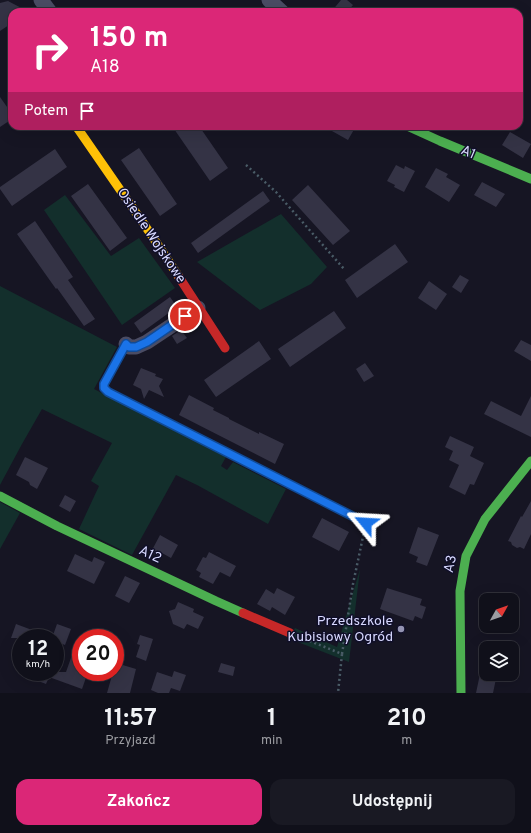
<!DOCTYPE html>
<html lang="pl">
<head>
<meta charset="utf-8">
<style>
  body { margin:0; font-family:Overpass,sans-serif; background:#191923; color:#f1f3f6; height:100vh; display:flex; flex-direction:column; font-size:15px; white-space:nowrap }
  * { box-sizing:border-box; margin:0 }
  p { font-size:13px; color:#9c9da2 }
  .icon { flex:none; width:22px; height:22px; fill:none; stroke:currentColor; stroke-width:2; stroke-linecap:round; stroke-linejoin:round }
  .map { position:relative; height:693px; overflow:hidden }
  .panel { display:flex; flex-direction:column; background:#10101a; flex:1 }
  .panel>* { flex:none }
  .hud { position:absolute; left:8px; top:8px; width:515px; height:122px; border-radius:12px; box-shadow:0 4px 16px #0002,0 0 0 1px #303039; background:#db2777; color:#fff; overflow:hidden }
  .needle { width:26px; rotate:50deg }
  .tools { position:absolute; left:479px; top:593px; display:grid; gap:8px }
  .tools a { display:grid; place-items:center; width:40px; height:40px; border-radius:8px; background:#10101a; box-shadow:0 4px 16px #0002,0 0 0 1px #303039; font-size:20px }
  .speed { position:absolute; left:12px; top:629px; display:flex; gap:8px; font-size:20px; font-weight:700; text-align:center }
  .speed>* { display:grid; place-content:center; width:52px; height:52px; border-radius:50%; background:#10101a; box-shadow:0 4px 16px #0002,0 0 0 1px #303039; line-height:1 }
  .speed small { font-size:10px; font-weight:400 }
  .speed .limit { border:6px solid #d22; background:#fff; color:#111 }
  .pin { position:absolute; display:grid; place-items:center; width:34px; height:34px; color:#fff; margin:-17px; border:2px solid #fff; border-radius:50%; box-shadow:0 1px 4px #0007 }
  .me { position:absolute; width:44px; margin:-22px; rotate:297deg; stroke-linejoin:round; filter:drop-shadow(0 0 3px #0008) }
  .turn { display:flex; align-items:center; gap:14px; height:84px; padding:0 16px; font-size:18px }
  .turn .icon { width:52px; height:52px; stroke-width:2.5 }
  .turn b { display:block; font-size:28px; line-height:34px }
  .then { display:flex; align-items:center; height:38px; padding:0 16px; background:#0003; gap:8px; font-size:15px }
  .eta { display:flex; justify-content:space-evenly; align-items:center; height:68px; text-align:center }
  .eta b { font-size:24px; font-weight:700; line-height:28px }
  .cta { display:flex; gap:8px; margin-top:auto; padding:8px 16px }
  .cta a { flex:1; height:46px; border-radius:12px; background:#db2777; color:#fff; font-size:16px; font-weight:700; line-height:46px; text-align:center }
  .cta a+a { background:#191923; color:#f1f3f6 }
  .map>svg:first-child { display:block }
</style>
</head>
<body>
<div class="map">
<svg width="531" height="693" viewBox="0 0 531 693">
  <rect width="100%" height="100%" fill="#161523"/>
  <path fill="#132f2c" d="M65,195L111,256L139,238L175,288L122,325L44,210Z
    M281,214L327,267L311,284L260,310L197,262Z
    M0,286L117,347L94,389L226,457L221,466L227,470L233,462L286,489L268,524L197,485L176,475L132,555L79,529L99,486L91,481L112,443L42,409L22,444L0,485Z
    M0,502L20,513L0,549Z
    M360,569L349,662L290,639L295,628L337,647Z"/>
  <path fill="#343345" d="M341,0H347L353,5L347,12H331Z
    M8,1L29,12H12V23L0,31V3Z
    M0,97L12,114V119L0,127Z
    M172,126H199L228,168L210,181Z
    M323,126H356L348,140Z
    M510,132L531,144L523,158L502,145Z
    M139,148L177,204L160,216L121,160Z
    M55,149L67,167L12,206L0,189V187Z
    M396,165L404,169L405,166L415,171L404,192L394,187L395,185L387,181Z
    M436,168L448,174L446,177L460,185L449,202L425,187Z
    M482,182L505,194L496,207L474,195Z
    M88,184L127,238L110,251L71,196Z
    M308,185L350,231L333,245L292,200Z
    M263,191L270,201L198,253L191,243Z
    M35,221L73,277L68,280L95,319L84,326L57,288L56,289L17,234Z
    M395,244L408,262L357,298L345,280Z
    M460,275L469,280L461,293L452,287Z
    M429,281L447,294L436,310L418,298Z
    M170,297L177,307L141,333L134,323Z
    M334,311L346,328L290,367L278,349Z
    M181,330L187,338L177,344L172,336Z
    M521,340L531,345V361L514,351Z
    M259,341L271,359L216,397L204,380Z
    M365,363L374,376L364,382L356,369Z
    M141,368L156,374L155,376L163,379L159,386L164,397L149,390L144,399L141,389L133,385Z
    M189,395L214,408L213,410L229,418V419L259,434V432L284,444L275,464L179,415Z
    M531,396V437L484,414L491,401L521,416Z
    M450,436L474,447L470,456L484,463L474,485L470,484L465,495L449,487L459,465L449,460L453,451L445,447Z
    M25,457L48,468L37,489L30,485L29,482L16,475Z
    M65,495L76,501L70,512L59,506Z
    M531,501V534L524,549L520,547L517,548L512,545L511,542L508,541L521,516L522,517Z
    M322,518L349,532L339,551L312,537Z
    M418,527L439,535L427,566L416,562L418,557L409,553Z
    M160,535L178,545L171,558L162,553L159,557L151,552Z
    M209,552L236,566L230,577L220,572L213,584L199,577L201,573L196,570L203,557L206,558Z
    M75,554L92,562L94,557L105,562L94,584L67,571Z
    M125,576L140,583L129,603L115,596Z
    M277,588L295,597L285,615L272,607L270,611L257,604L266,589L274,594Z
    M387,588L422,599L420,605L426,607L422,619L415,616L413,621L380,609Z
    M178,602L194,609L193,612L204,617L198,629L187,624L184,629L173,624L169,611L175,609Z
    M16,624L32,630L30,638H11Z
    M57,624L71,629L65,645L55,641V638H52Z
    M140,635L153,639L146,661L136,657L140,645L137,644Z
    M72,655L81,658V672H88L82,689L49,677L46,684L18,673V672H66Z
    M116,663L136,669L130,693H107L113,672H115Z
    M221,663L235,667L233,676L218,672Z
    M174,671L186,675L180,691L171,688L169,693H158L151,690L157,672L172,677Z
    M480,674H497L493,693H476Z"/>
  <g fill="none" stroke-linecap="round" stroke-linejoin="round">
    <path stroke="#4a5c67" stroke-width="2.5" stroke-dasharray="2 3" stroke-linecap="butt" d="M246,165L276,192L344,269
      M305,639L342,654L338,693
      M342,654L353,584L364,532"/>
    <path stroke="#4a4c64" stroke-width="8" d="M126,344L104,384L105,388L108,392L366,523"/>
    <path stroke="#4a4c64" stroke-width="15" d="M41,0L50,12
      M269,0L282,12
      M126,344L129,347H136L147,342L198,308"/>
    <path stroke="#4caf50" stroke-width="9" d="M407,126L440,141L531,179
      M0,496L57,526L216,601L243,613
      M461,693L460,591L466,556L485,519L531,461"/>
    <path stroke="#ffc107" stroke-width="9" d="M76,126L150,233L179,277"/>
    <path stroke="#c62828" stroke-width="9" d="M179,277L225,348
      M243,613L290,633"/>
  </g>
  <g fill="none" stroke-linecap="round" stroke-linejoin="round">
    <g stroke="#114b97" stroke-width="10">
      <path id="route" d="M185,316L147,342L136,347H129L126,344L104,384V388L108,392L366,523"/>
    </g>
    <use href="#route" stroke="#1a73e8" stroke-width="7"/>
  </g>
  <circle fill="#9494b2" stroke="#100f29" stroke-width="1.5" cx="401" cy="629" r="4"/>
  <g text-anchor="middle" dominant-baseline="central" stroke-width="3" stroke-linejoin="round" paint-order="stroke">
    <g font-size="14" fill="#d8d9ff" stroke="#100f29">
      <text transform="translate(468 153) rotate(23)">A1</text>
      <text transform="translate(151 236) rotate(56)">Osiedle Wojskowe</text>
      <text transform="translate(150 555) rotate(25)">A12</text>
      <text transform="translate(451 564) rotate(-78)">A3</text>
    </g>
    <g font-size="14" fill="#d8d9ff" stroke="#100f29" text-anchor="end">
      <text x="393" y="621">Przedszkole<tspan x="393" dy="16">Kubisiowy Ogród</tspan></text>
    </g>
  </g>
</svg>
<div class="tools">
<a><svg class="needle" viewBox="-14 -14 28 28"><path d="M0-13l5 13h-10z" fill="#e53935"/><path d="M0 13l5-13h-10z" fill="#9c9da2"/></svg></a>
<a><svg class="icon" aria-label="layers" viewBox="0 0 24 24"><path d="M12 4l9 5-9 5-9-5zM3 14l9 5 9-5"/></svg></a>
</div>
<div class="speed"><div>12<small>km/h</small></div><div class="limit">20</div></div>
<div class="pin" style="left:185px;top:316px;background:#d93025"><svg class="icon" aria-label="arrive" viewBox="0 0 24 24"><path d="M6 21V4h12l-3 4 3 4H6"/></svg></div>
<svg class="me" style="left:366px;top:523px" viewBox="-20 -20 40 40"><path d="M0-17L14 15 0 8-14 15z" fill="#1a73e8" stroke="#fff" stroke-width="4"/></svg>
<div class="hud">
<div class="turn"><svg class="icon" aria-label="right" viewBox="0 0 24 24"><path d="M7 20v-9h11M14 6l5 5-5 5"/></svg><div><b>150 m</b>A18</div></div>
<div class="then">Potem<svg class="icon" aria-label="arrive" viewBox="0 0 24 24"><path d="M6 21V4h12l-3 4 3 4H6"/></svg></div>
</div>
</div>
<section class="panel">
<div class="eta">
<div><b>11:57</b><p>Przyjazd</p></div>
<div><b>1</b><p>min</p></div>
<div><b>210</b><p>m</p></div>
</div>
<div class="cta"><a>Zakończ</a><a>Udostępnij</a></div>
</section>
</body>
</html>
